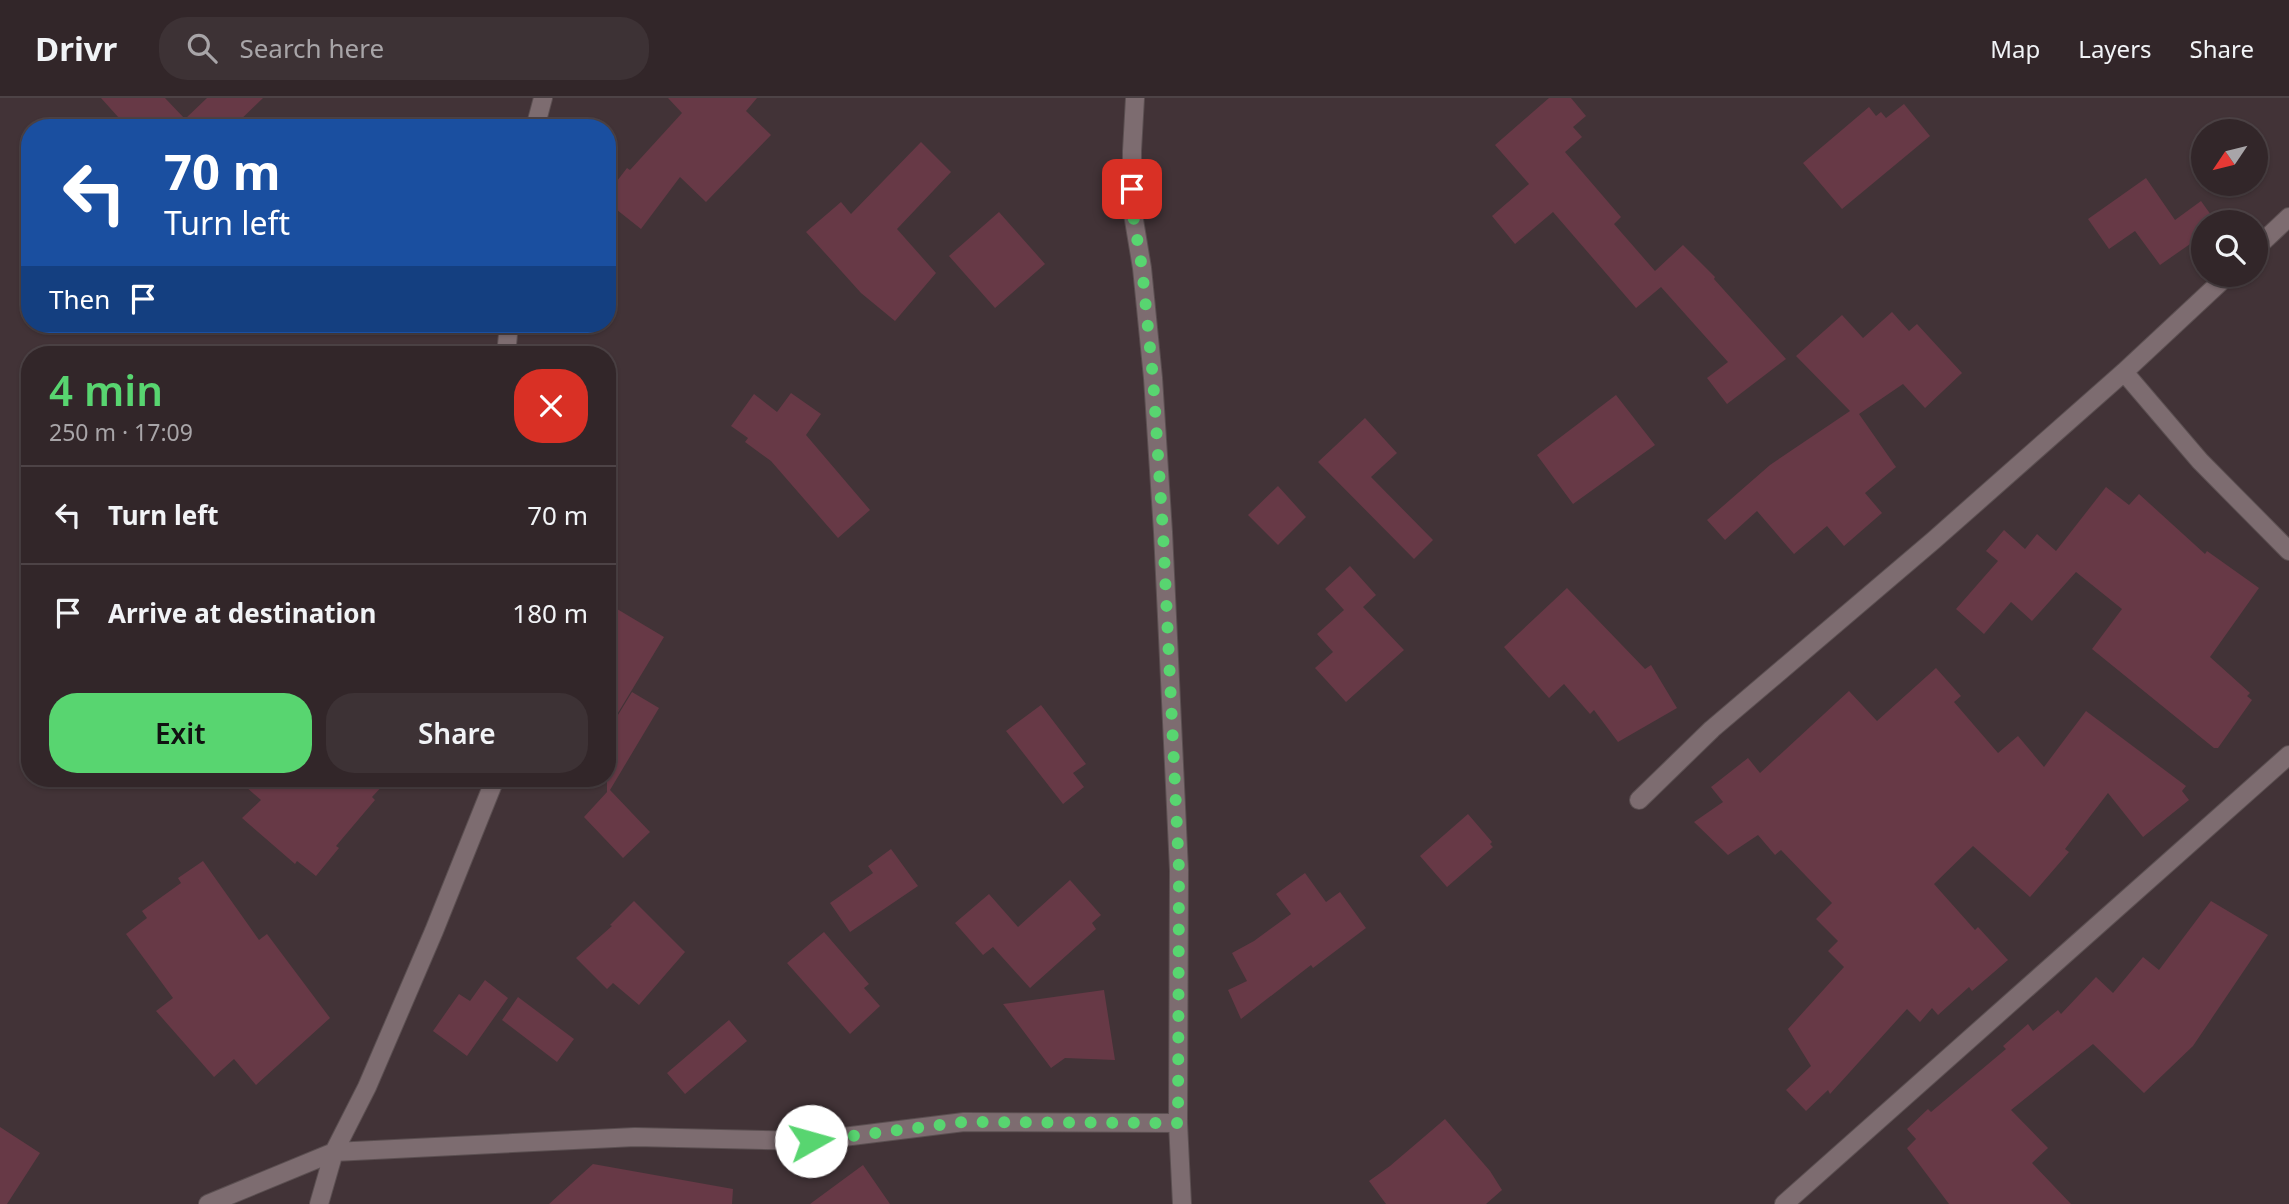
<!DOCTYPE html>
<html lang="en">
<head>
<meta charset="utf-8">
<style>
  body { margin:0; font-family:"Noto Sans",sans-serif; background:#3d3235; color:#f1f3f6; height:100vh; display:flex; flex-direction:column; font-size:26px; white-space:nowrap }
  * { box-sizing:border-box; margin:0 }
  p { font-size:23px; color:#a8a5a8 }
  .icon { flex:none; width:38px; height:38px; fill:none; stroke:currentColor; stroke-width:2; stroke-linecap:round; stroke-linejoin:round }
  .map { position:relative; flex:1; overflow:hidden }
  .drawer { position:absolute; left:21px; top:248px; width:595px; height:441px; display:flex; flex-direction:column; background:#322629; border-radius:28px; box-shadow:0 2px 5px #0004,0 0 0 2px #4d4346 }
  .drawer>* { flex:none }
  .top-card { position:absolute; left:21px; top:21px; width:595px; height:214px; border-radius:28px; box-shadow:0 2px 5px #0004,0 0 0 2px #4d4346; background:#1a4fa0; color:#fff; overflow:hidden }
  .needle { width:46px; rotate:235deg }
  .tools { position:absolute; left:2191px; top:21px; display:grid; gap:14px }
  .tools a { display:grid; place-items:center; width:77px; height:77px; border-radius:50%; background:#322629; box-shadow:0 2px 5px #0004,0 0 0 2px #4d4346; font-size:35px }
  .pin { position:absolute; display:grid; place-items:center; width:60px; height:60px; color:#fff; margin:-30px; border-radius:14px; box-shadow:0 4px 10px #0006 }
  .me { position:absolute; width:77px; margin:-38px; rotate:83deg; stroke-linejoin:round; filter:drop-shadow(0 0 5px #0008) }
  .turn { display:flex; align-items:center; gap:24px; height:147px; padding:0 28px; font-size:32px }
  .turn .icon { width:91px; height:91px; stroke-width:2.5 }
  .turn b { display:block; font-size:49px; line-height:60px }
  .then { display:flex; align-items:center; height:66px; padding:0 28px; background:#0003; gap:14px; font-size:26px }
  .round { display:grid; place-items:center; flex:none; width:74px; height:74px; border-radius:28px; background:#3d3235 }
  .head { display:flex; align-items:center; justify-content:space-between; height:119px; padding:0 28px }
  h1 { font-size:42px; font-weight:600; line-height:52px; color:#58d570 }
  .action { display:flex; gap:14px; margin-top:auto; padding:14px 28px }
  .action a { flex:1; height:80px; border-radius:28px; background:#58d570; color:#111; font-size:28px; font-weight:600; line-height:80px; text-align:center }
  .action a+a { background:#3d3235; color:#f1f3f6 }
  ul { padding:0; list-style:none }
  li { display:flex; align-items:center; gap:21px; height:98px; padding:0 28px; border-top:2px solid #4d4346 }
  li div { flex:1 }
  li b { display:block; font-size:26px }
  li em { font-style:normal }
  header { display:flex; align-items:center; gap:42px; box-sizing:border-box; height:98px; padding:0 35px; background:#322629; border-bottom:2px solid #4d4346 }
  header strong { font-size:33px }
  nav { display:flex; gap:38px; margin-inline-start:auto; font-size:24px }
  .search { width:490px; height:63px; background:#3d3235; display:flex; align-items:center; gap:18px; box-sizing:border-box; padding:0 24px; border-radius:28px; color:#a8a5a8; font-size:26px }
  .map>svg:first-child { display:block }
</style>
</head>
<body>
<header>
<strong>Drivr</strong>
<div class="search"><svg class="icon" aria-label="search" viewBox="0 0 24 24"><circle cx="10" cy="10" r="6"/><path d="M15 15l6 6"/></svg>Search here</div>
<nav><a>Map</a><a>Layers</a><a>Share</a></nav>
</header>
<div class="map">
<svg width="2289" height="1106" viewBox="0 0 2289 1106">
  <rect width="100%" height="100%" fill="#423337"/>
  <path fill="#673946" d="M101,0H165L185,21L207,0H263L232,30H128Z
    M668,0H757L746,13L771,37L706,104L680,79L641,131L607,104V96L627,70L630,72L682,15Z
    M1549,0H1571L1586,18L1573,29L1582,39L1565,54L1621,119L1614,126L1655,173L1683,147L1715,179L1714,181L1786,261L1727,306L1707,280L1728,264L1661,189L1636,210L1553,114L1515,146L1492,118L1529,86L1495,47Z
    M1904,6L1930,38L1842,111L1803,65L1869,9L1876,18L1881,14L1886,20Z
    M921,44L951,74L897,131L936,175L895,223L861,195L806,134L841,104L851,116Z
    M2146,80L2175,122L2201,103L2216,124H2203V137L2160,167L2135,133L2109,151L2088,121Z
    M999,114L1045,166L995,210L949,158Z
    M1892,214L1909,233L1917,226L1962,275L1925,310L1903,286L1859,316L1896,369L1865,395L1882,415L1844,448L1827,428L1794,456L1757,413L1725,442L1707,422L1770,367L1850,313L1796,258L1842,217L1863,240Z
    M791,295L821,316L806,337L870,412L838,440L771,363L745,344L748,340L731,328L754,296L777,314Z
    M1616,297L1655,347L1573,406L1537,357Z
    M1365,320L1397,355L1371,379L1433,442L1414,461L1318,364Z
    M1278,388L1306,419L1278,447L1248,417Z
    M2106,389L2129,407L2139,396L2205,456L2207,453L2259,490L2210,559L2250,595L2247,598L2252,602L2218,650H2214L2092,551L2122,511L2076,474L2032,523L2011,504L1984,536L1956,511L1998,463L1986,453L2004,432L2025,451L2037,436L2056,453Z
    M1350,468L1376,497L1363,509L1404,552L1346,604L1315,570L1333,554L1317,536L1344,512L1325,491Z
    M1567,490L1645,571L1651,567L1677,610L1618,644L1594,612L1590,616L1564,586L1549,600L1504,549Z
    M607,505L664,539L607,633Z
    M1936,570L1961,598L1954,604L1998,655L2018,638L2044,669L2086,613L2186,688L2182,693L2189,702L2143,739L2108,695L2065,751L2069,754L2030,799L1973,748L1934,786L1975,832L1978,829L2008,862L1972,893L1969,889L1938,917L1932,910L1920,924L1907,911L1830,996L1828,992L1806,1013L1786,992L1811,968L1788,931L1844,869L1828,853L1838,843L1816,821L1832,805L1781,752L1775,757L1758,737L1728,757L1694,724L1723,704L1711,689L1748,660L1760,675L1849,593L1877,623Z
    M632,594L659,610L610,692L650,734L623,760L584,719L607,694V635Z
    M1041,607L1086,666L1073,675L1084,689L1063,706L1006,633Z
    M237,681H389L372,699L375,702L336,748L339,750L316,778L297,763L295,766L242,720L261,702Z
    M1468,716L1492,744L1490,746L1493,749L1447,789L1420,758Z
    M891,751L918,788L850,834L830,805L873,775L868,768Z
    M203,763L259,842L267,836L330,920L256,987L234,961L214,979L156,913L173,900L126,836L147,820L142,813L181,785L178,780Z
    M1305,775L1326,804L1340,794L1366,830L1313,870L1311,867L1241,921L1228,892L1247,883L1232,855L1254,843L1291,816L1276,796Z
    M1070,782L1101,817L1092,825L1096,831L1030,890L993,849L983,857L955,825L989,796L1018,829Z
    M634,803L685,854L639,907L613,885L607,891L576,860L612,828L610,827Z
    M2211,803L2268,837L2193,948L2144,995L2093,946L2011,1012L2048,1050L2032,1065L2071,1106H1949L1907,1050L1916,1041L1907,1031L1928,1011L1931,1014L2006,951L2003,948L2028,926L2033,933L2058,912L2061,916L2096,879L2113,895L2143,859L2159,872Z
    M824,834L869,886L864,890L880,908L850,936L787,865Z
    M485,882L508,900L467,958L433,933L459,896L470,903Z
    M1104,892L1115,962L1065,960L1051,970L1003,906Z
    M518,899L574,941L557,964L502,922Z
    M729,922L747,943L685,996L667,975Z
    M1445,1021L1490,1073L1502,1092L1486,1106H1386L1369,1083L1390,1068Z
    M0,1029L40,1055L7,1106H0Z
    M593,1066L733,1091L732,1106H549Z
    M863,1067L890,1106H810Z"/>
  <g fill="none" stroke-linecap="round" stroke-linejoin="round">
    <g stroke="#5b4f51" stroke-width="20">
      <path id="minor" d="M1135,0L1132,53V110L1142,170L1153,280L1163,434L1179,772L1178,1025L1182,1106
        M535,30L543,0
        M2256,150L2289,119
        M506,257L509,226
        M2124,274L2200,363L2289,453
        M1639,702L1712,631L1934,442L2124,274L2228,177
        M208,1106L334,1054L635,1039L811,1043L964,1024L1178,1025
        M319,1106L334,1054L367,989L434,833L495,681
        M1784,1106L2289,657"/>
    </g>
    <use href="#minor" stroke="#7d6c70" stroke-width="18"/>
  </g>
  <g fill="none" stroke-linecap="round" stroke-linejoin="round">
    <path stroke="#58d570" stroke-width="12" stroke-dasharray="0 21.6" d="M811,1043L964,1024L1178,1025L1179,772L1163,434L1153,280L1142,170L1132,110V91"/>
  </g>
</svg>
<div class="tools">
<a><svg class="needle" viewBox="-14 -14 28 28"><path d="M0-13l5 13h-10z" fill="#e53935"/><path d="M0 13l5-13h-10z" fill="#a8a5a8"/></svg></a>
<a><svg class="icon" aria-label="search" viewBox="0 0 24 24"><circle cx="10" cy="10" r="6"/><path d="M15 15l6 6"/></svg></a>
</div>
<div class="pin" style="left:1132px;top:91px;background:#d93025"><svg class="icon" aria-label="arrive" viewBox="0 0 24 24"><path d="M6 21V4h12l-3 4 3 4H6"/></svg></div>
<svg class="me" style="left:811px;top:1043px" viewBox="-20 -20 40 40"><circle r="19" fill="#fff"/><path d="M0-13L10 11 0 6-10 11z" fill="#58d570"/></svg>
<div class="top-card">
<div class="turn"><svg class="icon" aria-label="left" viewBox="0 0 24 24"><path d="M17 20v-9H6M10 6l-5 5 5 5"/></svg><div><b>70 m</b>Turn left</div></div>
<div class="then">Then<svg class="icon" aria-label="arrive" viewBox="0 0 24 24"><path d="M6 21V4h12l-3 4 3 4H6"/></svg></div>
</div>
<section class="drawer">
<div class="head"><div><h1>4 min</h1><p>250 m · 17:09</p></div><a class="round" style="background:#d93025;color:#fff"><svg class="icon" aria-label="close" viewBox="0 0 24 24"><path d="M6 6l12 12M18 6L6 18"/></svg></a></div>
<ul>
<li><svg class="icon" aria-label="left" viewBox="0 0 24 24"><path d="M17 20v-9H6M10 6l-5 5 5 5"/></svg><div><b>Turn left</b></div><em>70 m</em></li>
<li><svg class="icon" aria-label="arrive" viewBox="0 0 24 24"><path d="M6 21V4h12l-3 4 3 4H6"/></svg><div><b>Arrive at destination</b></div><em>180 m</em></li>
</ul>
<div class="action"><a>Exit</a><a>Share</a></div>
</section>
</div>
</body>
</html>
